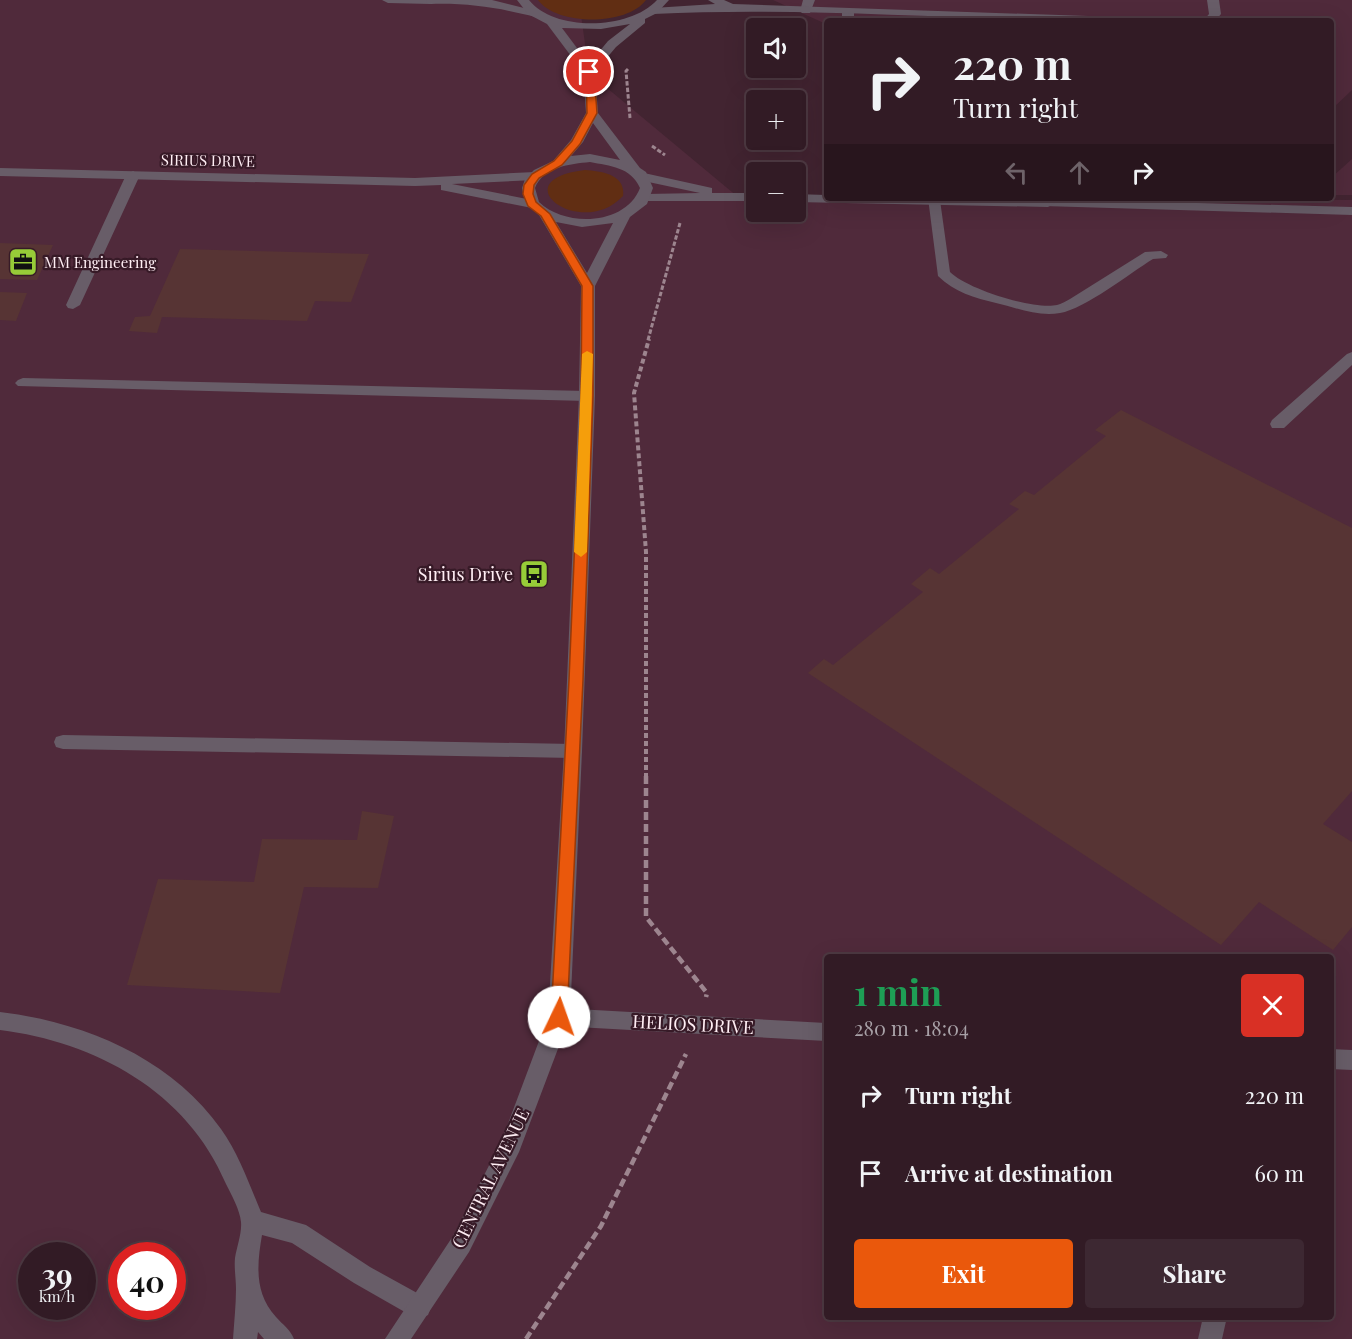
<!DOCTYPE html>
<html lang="en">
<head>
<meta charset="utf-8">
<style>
  body { margin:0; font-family:"Playfair Display",serif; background:#3d2832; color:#f1f3f6; height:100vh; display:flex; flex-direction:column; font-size:22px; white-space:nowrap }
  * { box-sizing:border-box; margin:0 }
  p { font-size:20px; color:#a8a1a7 }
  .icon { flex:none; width:33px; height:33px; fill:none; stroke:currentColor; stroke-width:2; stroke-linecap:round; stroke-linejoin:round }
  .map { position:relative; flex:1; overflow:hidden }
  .panel { position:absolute; left:824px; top:954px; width:510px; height:366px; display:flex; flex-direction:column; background:#321b25; border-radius:6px; box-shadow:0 6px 24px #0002,0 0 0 2px #4d3942 }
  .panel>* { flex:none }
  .guide { position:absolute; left:824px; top:18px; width:510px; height:183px; border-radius:6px; box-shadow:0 6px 24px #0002,0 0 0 2px #4d3942; background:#321b25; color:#f1f3f6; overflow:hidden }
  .controls { position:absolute; left:746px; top:18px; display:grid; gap:12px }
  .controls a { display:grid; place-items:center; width:60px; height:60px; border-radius:6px; background:#321b25; box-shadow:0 6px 24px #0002,0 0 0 2px #4d3942; font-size:30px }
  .speed { position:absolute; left:18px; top:1242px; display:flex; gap:12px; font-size:30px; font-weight:700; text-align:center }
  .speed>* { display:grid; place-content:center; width:78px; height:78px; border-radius:50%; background:#321b25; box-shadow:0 6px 24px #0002,0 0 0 2px #4d3942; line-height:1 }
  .speed small { font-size:15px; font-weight:400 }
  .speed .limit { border:9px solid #d22; background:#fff; color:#111 }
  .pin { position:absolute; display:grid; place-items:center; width:51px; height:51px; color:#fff; margin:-26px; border:3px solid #fff; border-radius:50%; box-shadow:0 2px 6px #0007 }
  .me { position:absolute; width:66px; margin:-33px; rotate:3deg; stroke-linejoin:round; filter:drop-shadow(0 0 4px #0008) }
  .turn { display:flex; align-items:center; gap:21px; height:126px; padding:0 30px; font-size:27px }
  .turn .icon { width:78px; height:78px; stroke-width:2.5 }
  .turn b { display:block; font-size:42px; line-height:51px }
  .lanes { display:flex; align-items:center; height:57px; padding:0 30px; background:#0003; justify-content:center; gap:30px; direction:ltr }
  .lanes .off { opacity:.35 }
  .round { display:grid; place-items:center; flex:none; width:63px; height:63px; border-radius:6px; background:#3d2832 }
  .head { display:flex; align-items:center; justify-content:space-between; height:102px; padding:0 30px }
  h1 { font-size:36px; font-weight:700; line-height:45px; color:#1e9e55 }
  .button { display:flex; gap:12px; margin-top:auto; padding:12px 30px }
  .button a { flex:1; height:69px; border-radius:6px; background:#ea580c; color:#fff; font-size:24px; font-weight:700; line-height:69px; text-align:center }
  .button a+a { background:#3d2832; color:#f1f3f6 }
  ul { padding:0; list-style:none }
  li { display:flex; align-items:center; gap:18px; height:78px; padding:0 30px }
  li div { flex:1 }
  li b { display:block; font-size:22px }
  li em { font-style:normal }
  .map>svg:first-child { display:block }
</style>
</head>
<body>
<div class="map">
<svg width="1352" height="1339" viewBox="0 0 1352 1339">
  <rect width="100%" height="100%" fill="#422431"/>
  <path fill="#502a3b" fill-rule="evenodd" d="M0,0H579L589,73L738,197H756V212H795V197L1352,200V1339H0ZM826,957H1330V1317H826ZM32,1256H82V1306H32ZM122,1256H172V1306H122Z
    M773,0H1352V90L1331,110L1330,21H826V33V24Z
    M1352,159V195H1331V178Z"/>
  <path fill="#612e13" d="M538,0H646C627,26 557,26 538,0Z
    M585,170C602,171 626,175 623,196C581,241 500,180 585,170Z"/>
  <path fill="#573434" d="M0,243L53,245L37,280L0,279Z
    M180,249L369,254L351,302L315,301L307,321L162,317L157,333L129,331L135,317L150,316Z
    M0,292L27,293L16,321L0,320Z
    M1121,410L1352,528V791L1323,824L1352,842V927L1333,950L1259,902L1221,945L808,673L824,659L833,665L923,592L911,584L930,568L939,574L1019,509L1009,504L1025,491L1034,495L1106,436L1095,430Z
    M362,811L394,816L378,888L304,887L280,993L127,985L158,879L254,882L262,839L357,840Z"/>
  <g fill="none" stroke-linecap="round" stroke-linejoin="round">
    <path stroke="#9d858f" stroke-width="3" stroke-dasharray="4.5 2" stroke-linecap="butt" d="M628,69L626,71L630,118
      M652,146L665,155
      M648,340L680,223"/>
    <path stroke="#9d858f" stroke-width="4" stroke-dasharray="5 3" stroke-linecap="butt" d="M646,778V552L634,393L649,339"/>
    <path stroke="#9d858f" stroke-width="4.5" stroke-dasharray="8 4" stroke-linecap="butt" d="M646,776V917L707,993L706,997
      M526,1339L601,1226L686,1054"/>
    <path fill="#685d68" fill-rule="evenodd" d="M382,0H436L437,1L431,4L388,3Z
      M803,0H815L810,13H802L800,11Z
      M848,10L854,13V21H842V13Z
      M133,171L140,175L80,305L73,309L68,308L66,305L126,175Z
      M928,198L940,200L950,272C967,289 1033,310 1057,305C1061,304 1066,301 1070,299L1145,252L1161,251L1168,255L1166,258L1153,259C1130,273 1085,309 1060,313C1039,317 1017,308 996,303C975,298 954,292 938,276Z
      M1048,199L1352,207V215L1043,206L1041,203Z
      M1352,352V365L1284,428H1272L1270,424L1272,420L1347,354Z
      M23,378L587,391L595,396L587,401L18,386L15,383L18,380Z
      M63,735L573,744L580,746L582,751L580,756L573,758L63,749L56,747L54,742L56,737Z
      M0,1012C84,1022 171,1058 221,1129C239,1154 249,1184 261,1212L306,1225L370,1267L428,1299L431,1307L428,1315L419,1319L410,1315L354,1283L292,1243L262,1235C257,1264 254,1293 276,1317C283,1325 290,1329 294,1339H264L258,1332L257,1339H233C234,1323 236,1305 236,1289C236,1279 234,1268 235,1258C237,1246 242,1233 241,1222C240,1210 231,1194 226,1184C187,1091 95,1042 0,1030Z
      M1203,1317H1227L1222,1339H1198Z"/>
    <path fill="#685d68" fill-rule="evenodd" d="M426,0H492L540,12L542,14L536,17C499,8 470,3 431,4L427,3Z
      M708,0H724L733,4L1117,17L1123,21C966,21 809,6 653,14L647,11L653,8L715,4Z
      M1207,0H1219L1221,14L1215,21H1203L1209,14Z
      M0,168L415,178L535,172L542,176L535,180L452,184L537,201L539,204L532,208L441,190V185L415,186L0,176Z
      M644,173L712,188V193H756V201H641L639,198L646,194L700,193L639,180L637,177Z
      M795,194L826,195V198L1048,199L1055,203L1048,207L795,202Z
      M559,1008L826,1023V1041L559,1026L551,1024L548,1017L551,1010Z
      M1330,1049L1352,1050V1070L1330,1069Z"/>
    <path fill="#685d68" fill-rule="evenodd" d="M517,0H529C554,32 630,30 657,0H669L657,13L645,19V23L616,47L595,72L598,113L640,168L646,172L653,188L647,204L630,217L595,286V396L582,751L570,1017L519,1152L469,1252L411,1339H385L453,1236L501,1142L548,1017L564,751L579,396L581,286L539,215L525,202L522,188L525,179L534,170L553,161L571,140L586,113L583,72L547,24L528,14ZM630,24L608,41L589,64L562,28L601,29ZM593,123L620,160L590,154L571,156L583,142ZM590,162C610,166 631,167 640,188C626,225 566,228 539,202L535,188C543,167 570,164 590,162ZM556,222L582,227L613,223L587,273Z"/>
  </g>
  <path fill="#ea580c" stroke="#983908" stroke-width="1.5" d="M586,70L594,72L597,113L580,144L562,165L539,178L534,185L533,194L536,202L550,214L593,286V396L583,680L567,1017L565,1022L559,1024L553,1022L551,1017L569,680L581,396L582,286L541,216L528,206L523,194L524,185L532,174L554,161L572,141L587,113Z"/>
  <path fill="#f59e0b" d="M587,351L593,354L587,552L581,557L574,552L582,354Z"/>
  <defs>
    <g id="office-square" transform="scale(1.5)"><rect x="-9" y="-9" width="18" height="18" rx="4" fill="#97cc38" stroke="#371a27"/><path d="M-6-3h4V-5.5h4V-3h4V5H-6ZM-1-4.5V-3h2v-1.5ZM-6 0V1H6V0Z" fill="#111"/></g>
    <g id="bus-square" transform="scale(1.5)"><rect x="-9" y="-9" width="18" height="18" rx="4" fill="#97cc38" stroke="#371a27"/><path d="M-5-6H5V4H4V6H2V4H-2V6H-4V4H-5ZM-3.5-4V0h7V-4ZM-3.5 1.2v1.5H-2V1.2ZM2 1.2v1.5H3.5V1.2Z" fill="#111"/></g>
  </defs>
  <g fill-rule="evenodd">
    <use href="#office-square" x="23" y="262"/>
    <use href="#bus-square" x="534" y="574"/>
  </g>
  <g text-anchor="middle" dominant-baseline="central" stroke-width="4.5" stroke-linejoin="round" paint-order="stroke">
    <g font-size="15" fill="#ffeef4" stroke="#371a27">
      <text transform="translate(208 160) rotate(1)">SIRIUS DRIVE</text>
    </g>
    <g font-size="15" fill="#ffeef4" stroke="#371a27" text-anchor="start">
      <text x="44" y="262">MM Engineering</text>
    </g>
    <g font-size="18" fill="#ffeef4" stroke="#371a27" text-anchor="end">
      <text x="513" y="574">Sirius Drive</text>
    </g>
    <g font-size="18" fill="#ffeef4" stroke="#371a27">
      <text transform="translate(693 1024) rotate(3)">HELIOS DRIVE</text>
      <text transform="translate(490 1178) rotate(-64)">CENTRAL AVENUE</text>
    </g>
  </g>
</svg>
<div class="controls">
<a><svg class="icon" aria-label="sound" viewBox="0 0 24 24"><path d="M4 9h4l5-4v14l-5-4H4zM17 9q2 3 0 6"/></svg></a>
<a>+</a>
<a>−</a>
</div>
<div class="speed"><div>39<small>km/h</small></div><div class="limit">40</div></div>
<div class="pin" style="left:589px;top:72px;background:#d93025"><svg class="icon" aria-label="arrive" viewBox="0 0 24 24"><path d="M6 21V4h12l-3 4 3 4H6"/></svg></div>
<svg class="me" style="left:559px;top:1017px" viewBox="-20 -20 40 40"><circle r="19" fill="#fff"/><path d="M0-13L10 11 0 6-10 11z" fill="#ea580c"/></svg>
<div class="guide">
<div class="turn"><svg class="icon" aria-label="right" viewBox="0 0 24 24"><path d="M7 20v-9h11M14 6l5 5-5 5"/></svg><div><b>220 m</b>Turn right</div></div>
<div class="lanes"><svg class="icon off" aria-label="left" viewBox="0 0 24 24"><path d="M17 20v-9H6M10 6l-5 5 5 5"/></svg><svg class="icon off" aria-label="ahead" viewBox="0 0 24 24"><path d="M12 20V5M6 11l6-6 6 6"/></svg><svg class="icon" aria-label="right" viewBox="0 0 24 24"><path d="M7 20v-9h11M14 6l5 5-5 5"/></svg></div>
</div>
<section class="panel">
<div class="head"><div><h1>1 min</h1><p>280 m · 18:04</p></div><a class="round" style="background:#d93025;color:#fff"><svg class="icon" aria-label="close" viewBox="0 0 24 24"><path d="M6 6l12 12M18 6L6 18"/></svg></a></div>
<ul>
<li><svg class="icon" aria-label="right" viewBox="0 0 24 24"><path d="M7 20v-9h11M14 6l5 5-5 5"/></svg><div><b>Turn right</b></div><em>220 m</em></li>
<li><svg class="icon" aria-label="arrive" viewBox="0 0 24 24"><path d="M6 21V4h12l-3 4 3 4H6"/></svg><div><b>Arrive at destination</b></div><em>60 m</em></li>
</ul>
<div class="button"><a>Exit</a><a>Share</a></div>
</section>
</div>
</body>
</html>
